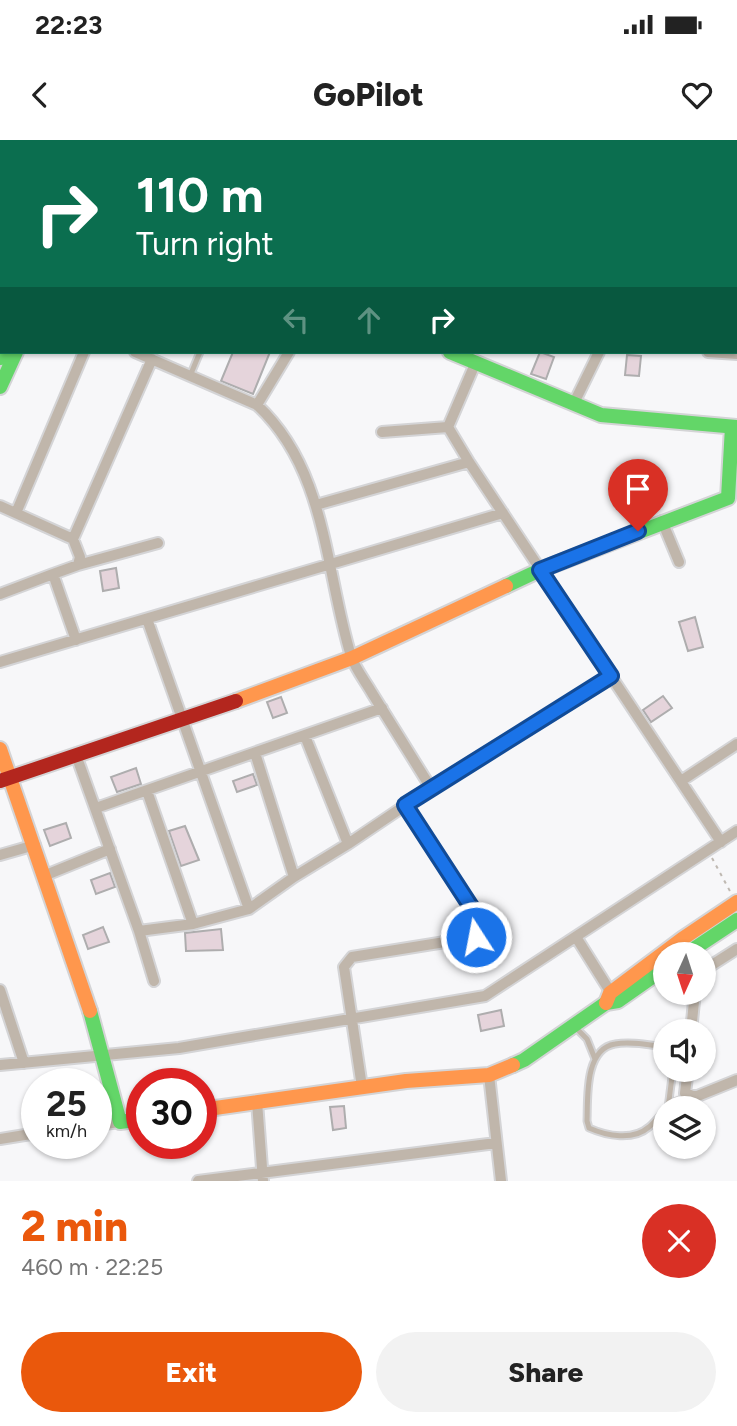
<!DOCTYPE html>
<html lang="en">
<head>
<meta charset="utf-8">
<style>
  body { margin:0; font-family:Figtree,sans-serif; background:#f2f2f2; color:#222; height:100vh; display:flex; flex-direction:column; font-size:26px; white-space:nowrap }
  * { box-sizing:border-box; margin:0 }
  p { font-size:23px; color:#767676 }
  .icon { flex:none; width:38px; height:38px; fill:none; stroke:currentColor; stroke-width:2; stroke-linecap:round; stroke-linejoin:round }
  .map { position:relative; height:1041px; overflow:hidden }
  .drawer { display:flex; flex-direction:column; background:#fff; flex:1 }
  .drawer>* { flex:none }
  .guide { position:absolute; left:0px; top:0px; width:738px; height:214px; box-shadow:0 2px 5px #0004; background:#0b6e4f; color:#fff; overflow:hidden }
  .needle { width:46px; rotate:183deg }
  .tools { position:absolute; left:653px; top:802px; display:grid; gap:14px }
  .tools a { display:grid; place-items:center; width:63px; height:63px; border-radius:50%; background:#fff; box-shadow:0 2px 5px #0004; font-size:35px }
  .speed { position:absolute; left:21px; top:928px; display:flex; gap:14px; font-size:35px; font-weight:700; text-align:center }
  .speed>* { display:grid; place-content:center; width:91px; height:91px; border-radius:50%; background:#fff; box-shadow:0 2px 5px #0004; line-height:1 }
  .speed small { font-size:18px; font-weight:400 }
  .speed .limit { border:10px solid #d22; background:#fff; color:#111 }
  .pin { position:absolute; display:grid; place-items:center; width:60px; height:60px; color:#fff; margin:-72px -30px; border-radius:50% 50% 50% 0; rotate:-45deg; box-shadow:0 0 7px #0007 }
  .pin .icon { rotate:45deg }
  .me { position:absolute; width:77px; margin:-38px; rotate:349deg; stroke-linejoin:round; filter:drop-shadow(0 0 5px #0008) }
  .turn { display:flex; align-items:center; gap:24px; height:147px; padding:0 21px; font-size:32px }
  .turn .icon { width:91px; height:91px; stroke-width:2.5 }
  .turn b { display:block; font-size:49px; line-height:60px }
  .lanes { display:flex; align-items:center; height:66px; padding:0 21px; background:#0003; justify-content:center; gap:35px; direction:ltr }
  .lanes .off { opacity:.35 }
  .round { display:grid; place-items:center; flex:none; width:74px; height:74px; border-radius:37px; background:#f2f2f2 }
  .overview { display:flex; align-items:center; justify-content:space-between; height:119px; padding:0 21px }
  h1 { font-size:42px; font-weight:800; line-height:52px; color:#ea580c }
  .action { display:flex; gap:14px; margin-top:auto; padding:14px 21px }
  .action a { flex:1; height:80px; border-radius:42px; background:#ea580c; color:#fff; font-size:28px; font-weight:800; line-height:80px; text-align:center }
  .action a+a { background:#f2f2f2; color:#222 }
  .status { display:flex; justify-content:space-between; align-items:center; height:49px; padding:0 35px; background:#fff; direction:ltr }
  .status svg { height:19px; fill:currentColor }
  header { display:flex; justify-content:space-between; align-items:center; height:91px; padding:0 21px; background:#fff; font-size:32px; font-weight:800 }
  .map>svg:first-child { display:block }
</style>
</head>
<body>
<div class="status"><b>22:23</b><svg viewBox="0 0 49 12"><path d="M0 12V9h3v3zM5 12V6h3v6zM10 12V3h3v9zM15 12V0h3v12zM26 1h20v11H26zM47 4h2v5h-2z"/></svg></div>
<header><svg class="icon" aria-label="back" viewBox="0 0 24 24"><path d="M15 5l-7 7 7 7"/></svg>GoPilot<svg class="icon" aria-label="heart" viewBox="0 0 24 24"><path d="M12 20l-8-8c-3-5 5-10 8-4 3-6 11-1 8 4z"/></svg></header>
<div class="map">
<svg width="737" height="1041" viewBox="0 0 737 1041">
  <rect width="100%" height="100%" fill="#f7f7f9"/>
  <path fill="#e5d4db" stroke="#aeadae" stroke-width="2" d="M233,212H270L253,254L221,241Z
    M540,212L554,217L546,239L531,234Z
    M627,215L641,216L639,236L625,235Z
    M116,428L119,448L103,451L100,431Z
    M695,477L703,507L688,511L679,482Z
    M663,556L672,568L651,582L643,570Z
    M281,557L287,573L273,578L267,562Z
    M136,628L141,644L117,652L111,637Z
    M253,634L257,645L237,652L233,641Z
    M66,683L71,698L50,706L44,690Z
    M185,686L199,720L181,726L169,691Z
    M110,733L115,747L96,754L91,740Z
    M103,787L109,802L88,809L83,795Z
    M221,789L223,810L186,811L185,793Z
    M501,870L504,886L481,891L478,875Z
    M344,966L346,988L333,990L330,967Z"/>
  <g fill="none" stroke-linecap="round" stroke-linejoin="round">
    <g stroke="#d4d4d6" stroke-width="9">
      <path id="lane" d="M306,2L307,0
        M190,236L200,212
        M575,887L587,899L595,919
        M665,907C649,905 631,901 615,904C584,909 588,959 587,981L589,988C607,996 633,1001 649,987C655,982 659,976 665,971
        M669,964L690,956
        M668,968L673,929"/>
    </g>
    <g stroke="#d4d4d6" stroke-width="14">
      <path id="street" d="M145,0L149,2
        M254,0L258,2
        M671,1L675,2
        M178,2V0
        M564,2H570
        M627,2V0
        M718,2V0
        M135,212L257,265C327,330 325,431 351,516C355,528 365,541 372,553C392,585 411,616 431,648
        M708,212L737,214
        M475,224L448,287L469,322L721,702
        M257,265L289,212
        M573,265L599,212
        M382,292L448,287
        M316,365L469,322
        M0,366L73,399L80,417L78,425L53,434L76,500
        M16,373L84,212
        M662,381L679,422
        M73,399L152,219
        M78,425L158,403
        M0,454L53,434
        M147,479L249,769
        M0,522L503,373
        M305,596L348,704
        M255,613L294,737
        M76,615L139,791L154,841
        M681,641L737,604
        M147,651L193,784
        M96,668L382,568
        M0,715L35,705
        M46,735L110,709
        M139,791L193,784L249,769L294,737L348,704L431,648L611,536
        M576,797L613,856
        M704,830L737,809
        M0,850L24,923
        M691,891L695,852
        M0,925L179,908L485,856L737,691
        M688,929L685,953L695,957L737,940
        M489,935L501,1041
        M362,947L344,827L352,817L476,797L479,779L405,665
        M257,962L263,1041
        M96,985L120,982
        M0,999L37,993
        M198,1041L496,1003"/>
    </g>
    <g stroke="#d4d4d6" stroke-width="18">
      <path id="fast" d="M450,212L601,275L737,287
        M0,218L3,212
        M0,247L16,212
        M506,446L540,430L728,358L732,287
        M686,814L737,780
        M90,871L120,982L142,979
        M513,925L524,920L606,863L618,861L665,828"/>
    </g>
    <g stroke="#d4d4d6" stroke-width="18">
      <path id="slow" d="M236,561L352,518L506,446
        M0,609L90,871
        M606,863L610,853L682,799L737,762
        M201,970L406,941L489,935L513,925"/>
    </g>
    <g stroke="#d4d4d6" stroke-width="18">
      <path id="jam" d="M0,21L2,22
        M0,641L236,561"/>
    </g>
    <path stroke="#bfb9b2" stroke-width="2" stroke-dasharray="3.5 5" stroke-linecap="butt" d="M550,2L551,0
      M712,718L731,753"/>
    <use href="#lane" stroke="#c0b6ab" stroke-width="5"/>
    <use href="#street" stroke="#c0b6ab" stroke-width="10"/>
    <use href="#fast" stroke="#63d668" stroke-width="14"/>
    <use href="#slow" stroke="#ff974d" stroke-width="14"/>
    <use href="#jam" stroke="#b3261e" stroke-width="14"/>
  </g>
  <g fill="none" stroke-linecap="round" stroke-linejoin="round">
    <g stroke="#114b97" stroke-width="18">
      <path id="route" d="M476,797L479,779L405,665L611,536L540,430L638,391"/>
    </g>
    <use href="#route" stroke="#1a73e8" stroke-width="12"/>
  </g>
</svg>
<div class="tools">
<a><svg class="needle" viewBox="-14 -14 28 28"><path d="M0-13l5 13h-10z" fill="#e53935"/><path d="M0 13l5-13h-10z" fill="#767676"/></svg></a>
<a><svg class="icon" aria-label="sound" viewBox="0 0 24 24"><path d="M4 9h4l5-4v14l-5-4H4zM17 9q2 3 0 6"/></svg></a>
<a><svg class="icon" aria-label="layers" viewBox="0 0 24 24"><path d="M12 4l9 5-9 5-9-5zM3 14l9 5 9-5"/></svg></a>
</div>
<div class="speed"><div>25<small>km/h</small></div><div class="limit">30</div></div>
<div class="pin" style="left:638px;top:391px;background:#d93025"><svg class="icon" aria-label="arrive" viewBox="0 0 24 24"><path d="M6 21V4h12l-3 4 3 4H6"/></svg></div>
<svg class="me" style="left:476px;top:797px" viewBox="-20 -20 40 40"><circle r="17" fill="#1a73e8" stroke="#fff" stroke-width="3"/><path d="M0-11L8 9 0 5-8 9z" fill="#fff"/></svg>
<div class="guide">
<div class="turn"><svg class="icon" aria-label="right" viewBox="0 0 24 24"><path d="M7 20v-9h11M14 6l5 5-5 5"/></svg><div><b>110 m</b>Turn right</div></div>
<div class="lanes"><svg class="icon off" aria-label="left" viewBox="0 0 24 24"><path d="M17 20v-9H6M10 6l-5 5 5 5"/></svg><svg class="icon off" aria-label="ahead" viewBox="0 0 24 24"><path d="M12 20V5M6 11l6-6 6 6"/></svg><svg class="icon" aria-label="right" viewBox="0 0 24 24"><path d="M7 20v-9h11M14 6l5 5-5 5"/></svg></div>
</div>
</div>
<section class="drawer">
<div class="overview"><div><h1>2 min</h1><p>460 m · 22:25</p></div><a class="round" style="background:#d93025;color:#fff"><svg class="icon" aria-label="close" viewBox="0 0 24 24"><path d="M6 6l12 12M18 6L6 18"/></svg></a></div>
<div class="action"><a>Exit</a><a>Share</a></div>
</section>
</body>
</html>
